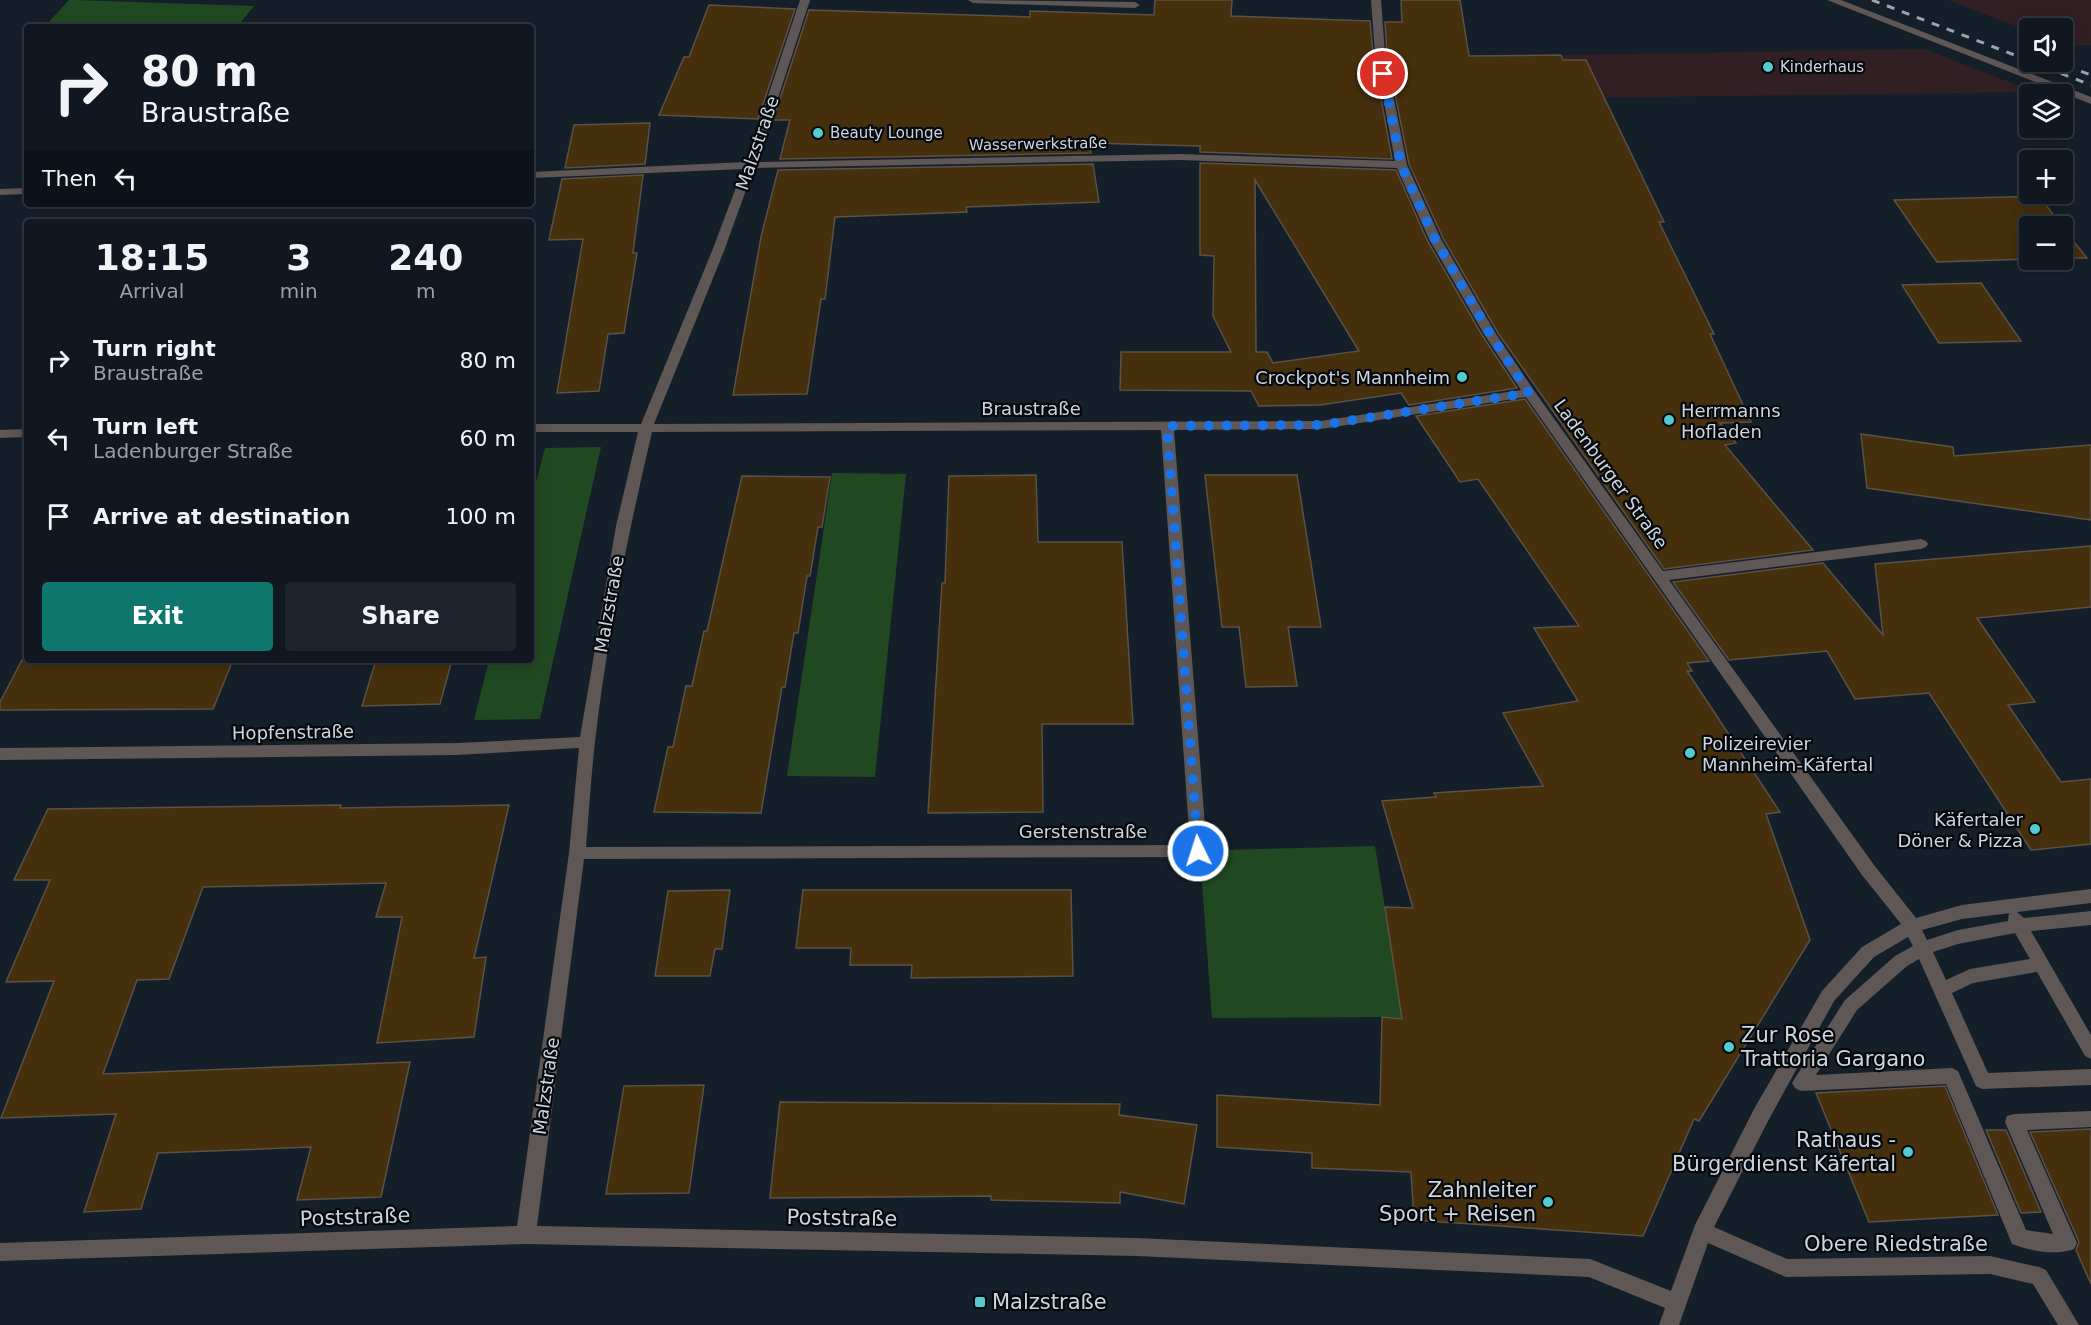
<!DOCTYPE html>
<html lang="en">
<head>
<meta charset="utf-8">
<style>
  body { margin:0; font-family:"DejaVu Sans",sans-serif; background:#1e242d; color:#f1f3f6; height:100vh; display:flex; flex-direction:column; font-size:22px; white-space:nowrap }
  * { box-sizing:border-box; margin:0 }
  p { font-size:20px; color:#9c9fa5 }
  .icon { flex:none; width:33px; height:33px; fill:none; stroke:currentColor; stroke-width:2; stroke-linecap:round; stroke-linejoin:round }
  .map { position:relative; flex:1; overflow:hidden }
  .details { position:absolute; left:24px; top:219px; width:510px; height:444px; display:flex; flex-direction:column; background:#101720; border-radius:6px; box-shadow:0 3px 15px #0003,0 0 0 2px #30363e }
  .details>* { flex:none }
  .hud { position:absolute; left:24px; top:24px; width:510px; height:183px; border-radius:6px; box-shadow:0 3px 15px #0003,0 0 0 2px #30363e; background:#101720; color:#f1f3f6; overflow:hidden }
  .controls { position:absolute; left:2019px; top:18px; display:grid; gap:12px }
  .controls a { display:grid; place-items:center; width:54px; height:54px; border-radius:6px; background:#101720; box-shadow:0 3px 15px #0003,0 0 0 2px #30363e; font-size:30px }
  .pin { position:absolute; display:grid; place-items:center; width:51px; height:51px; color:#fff; margin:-26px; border:3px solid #fff; border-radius:50%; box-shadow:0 2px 6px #0007 }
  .me { position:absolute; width:66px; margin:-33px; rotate:356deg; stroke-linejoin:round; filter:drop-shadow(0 0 4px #0008) }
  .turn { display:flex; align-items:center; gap:21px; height:126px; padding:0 18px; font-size:27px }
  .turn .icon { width:78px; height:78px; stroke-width:2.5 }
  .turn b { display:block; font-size:42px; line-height:51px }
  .then { display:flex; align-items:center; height:57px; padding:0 18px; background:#0003; gap:12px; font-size:22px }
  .eta { display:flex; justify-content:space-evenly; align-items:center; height:102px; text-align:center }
  .eta b { font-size:36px; font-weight:700; line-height:42px }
  .action { display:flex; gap:12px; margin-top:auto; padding:12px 18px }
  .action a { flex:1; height:69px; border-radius:6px; background:#0f766e; color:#fff; font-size:24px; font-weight:700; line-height:69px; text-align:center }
  .action a+a { background:#1e242d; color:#f1f3f6 }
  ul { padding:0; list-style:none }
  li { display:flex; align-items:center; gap:18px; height:78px; padding:0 18px }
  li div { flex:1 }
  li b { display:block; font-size:22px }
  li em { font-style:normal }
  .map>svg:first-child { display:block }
</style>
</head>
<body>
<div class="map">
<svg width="2091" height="1325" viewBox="0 0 2091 1325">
  <rect width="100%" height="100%" fill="#151f2a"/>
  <path fill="#321f24" d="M1948,0H2091V45H2067L2063,43L2062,28H2030L2029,31Z"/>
  <path fill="#321f23" d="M1924,49L2035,92L1579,98L1562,55Z"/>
  <path fill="#204921" d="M69,0H73L254,6L237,27H44Z
    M601,447L540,719L474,720L489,660H531V501L545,448Z
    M832,473L906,474L875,777L787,776Z
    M1375,846L1403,1019L1382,1017L1212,1018L1202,883L1224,850Z"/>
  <path fill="#452f0d" stroke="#5c5143" stroke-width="1.5" fill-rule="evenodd" d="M1155,0H1232L1231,16L1370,21L1373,54L1392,159L1200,152V146L1089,143L1091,153L780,159L790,120H773L809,10L1030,17V11L1154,15Z
    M1401,0H1460L1469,56L1561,55L1563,60H1586L1664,222H1659L1714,334H1710L1751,422L1720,423L1736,443L1725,445L1813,550L1664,569L1498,333L1443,238L1409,164L1387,54L1385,22H1402Z
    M709,5L795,9L758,119L659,115L684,57H689Z
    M650,123L645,164L565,168L574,125Z
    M1200,163L1396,170L1427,240L1482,335L1517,388L1409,405L1401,393L1320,405L1259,406L1251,391L1120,390L1121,352H1231L1213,316L1214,256L1200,255ZM1255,180L1359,351L1273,363L1267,352H1256Z
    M1093,164L1099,202L966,207L967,212L835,217L825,299H821L807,394L733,395L761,237L778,170Z
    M643,175L633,253H637L624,333L608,334L599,391L557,393L583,239L549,240L562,179Z
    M2039,196L2062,226H2030V259L1937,262L1894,200Z
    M2062,227L2087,258H2062Z
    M1981,283L2021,341L1939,343L1902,285Z
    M1525,399L1709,661L1687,663L1692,671H1687L1780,812L1766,814L1810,940L1699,1121L1694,1119L1643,1236L1414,1220L1411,1172L1312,1168V1153L1217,1147V1095L1380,1105L1382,1017L1402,1019L1385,907L1413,908L1382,801L1436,797L1434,793L1543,786L1503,713L1578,701L1534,628L1579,626L1478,479L1460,482L1416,416Z
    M1861,434L1953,447L1954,456L2091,445V520L1867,488Z
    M1036,475L1038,542H1122L1133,724H1042L1043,812L928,813L942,583H945L949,476Z
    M1205,475H1297L1321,627H1288L1297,686L1246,687L1239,627H1222Z
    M742,476L830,477L822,527H818L810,576H807L798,633H794L785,687H782L761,813L654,812L668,747H673L686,686H692L704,631H707Z
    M2091,546V607L1977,618L2035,702L2008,705L2061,782L2091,779V844L2031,850L1929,693L1855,699L1827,651L1729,660L1673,582L1823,563L1883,635L1875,564Z
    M22,660H233L213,709L0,710V702Z
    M376,660H452L440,704L362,706Z
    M341,805L340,808L509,805L474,958L486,957L474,1037L377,1043L402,917H376L386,883L203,887L169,979L137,980L103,1074L410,1062L381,1197L297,1200L311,1147L158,1153L141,1209L84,1212L116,1114L1,1118L54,981L6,982L50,880H14L48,809Z
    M730,890L722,949H715L710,976H655L668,891Z
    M803,890H1071L1073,976L911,978L912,965H850L851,948H796Z
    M704,1085L689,1193L606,1194L624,1086Z
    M1945,1086L1998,1215L1869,1222L1816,1093Z
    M780,1102L1120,1104L1119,1115L1197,1125L1184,1204L1120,1192V1203L991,1200V1196L770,1198Z
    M2091,1129V1284L2076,1250L2079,1242L2030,1132Z
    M1986,1130H2006L2041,1212L2021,1213Z"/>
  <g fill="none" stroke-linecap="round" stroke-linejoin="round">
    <path fill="#5f5656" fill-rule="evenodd" d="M800,0H810L757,162L1179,154L1395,161L1375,54L1371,0H1381L1385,54L1407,165L1441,239L1496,334L1535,392L1663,571L1921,539L1926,541L1928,544L1926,547L1921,549L1669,580L1874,865L1916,918L1962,905L2091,889V903L2017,912L2024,918L2091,911V925L2031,931L2091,1035V1059L2085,1056L2037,972L1973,983L1952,993L1988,1073L2091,1069V1085L1982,1089L1976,1086L1919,959L1907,966L1857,1010L1816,1075L1952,1068L1958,1071L2026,1230L2053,1234L2005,1122L2007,1116L2014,1114L2091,1111V1127L2027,1130L2077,1243L2074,1249C2056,1256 2030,1251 2012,1244L1946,1084L1801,1091L1795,1088L1792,1083L1795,1078L1845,1000L1895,956L1913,946L1908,937L1874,957L1834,1001L1768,1121L1714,1227L1787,1259L1990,1256L2039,1267L2046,1270L2079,1325H2058L2033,1284L1990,1274L1786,1277L1708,1243L1679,1325H1659L1665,1308L1589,1277L1137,1256L526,1244L0,1261V1243L517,1226L569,853L579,748L457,755L0,760V748L457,743L580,737L616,526L638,432H531V424H641L712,251L743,169L531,178V172L746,162ZM1179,160L1397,168L1429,239L1484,334L1521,390L1321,421L654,424L724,251L754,168ZM1526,397L1862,875L1901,924L1862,947L1822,991L1754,1109L1695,1225L1671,1291L1590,1259L1137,1238L537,1226L584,859L1199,857L1205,855L1207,851L1174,430L1321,429ZM1161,430L1190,845L586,847C589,812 591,777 595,742C607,637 628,534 652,432ZM2009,913L2008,921L1958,930L1927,940L1922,930L1962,919L2011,913ZM2015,933L2030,959L1970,969L1946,980L1933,952L1958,944Z
      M968,0L1135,2L1140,5L1135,8L973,3Z
      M1827,0H1841L2091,97V104Z
      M27,188V194L0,195V189Z
      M27,429V437L0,438V430Z"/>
    <path stroke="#9ca4ac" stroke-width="3" stroke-dasharray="8 8" stroke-linecap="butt" d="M1872,0L2030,61
      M2031,62L2091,85
      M2066,66L2091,75"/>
  </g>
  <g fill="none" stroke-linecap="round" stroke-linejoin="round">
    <path stroke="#1a73e8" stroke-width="10" stroke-dasharray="0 18" d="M1198,851L1167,426L1321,425L1529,393L1490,334L1435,239L1401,165L1383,74"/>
  </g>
  <g fill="#52ccd0" stroke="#05090e" stroke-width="2">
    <circle cx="1768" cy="67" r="6"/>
    <circle cx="818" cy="133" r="6"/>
    <circle cx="1462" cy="377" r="6"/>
    <circle cx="1669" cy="420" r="6"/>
    <circle cx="1690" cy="753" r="6"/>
    <circle cx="2035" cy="829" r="6"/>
    <circle cx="1729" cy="1047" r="6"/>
    <circle cx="1908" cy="1152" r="6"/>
    <circle cx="1548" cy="1202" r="6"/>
    <rect x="974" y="1296" width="12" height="12" rx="3"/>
  </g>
  <g text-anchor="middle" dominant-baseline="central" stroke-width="4.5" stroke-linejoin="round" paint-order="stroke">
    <g font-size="15" fill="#ced5dd" stroke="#05090e" text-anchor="start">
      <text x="1780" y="67">Kinderhaus</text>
      <text x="830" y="133">Beauty Lounge</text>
    </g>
    <g font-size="15" fill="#ced5dd" stroke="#05090e">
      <text transform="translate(1038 144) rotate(-1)">Wasserwerkstraße</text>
    </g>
    <g font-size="18" fill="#ced5dd" stroke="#05090e">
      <text transform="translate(757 143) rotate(-71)">Malzstraße</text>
      <text x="1031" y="408">Braustraße</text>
      <text transform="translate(1611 474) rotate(54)">Ladenburger Straße</text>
      <text transform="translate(609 604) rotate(-80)">Malzstraße</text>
      <text transform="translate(293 732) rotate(-1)">Hopfenstraße</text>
      <text x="1083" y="831">Gerstenstraße</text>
      <text transform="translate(546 1086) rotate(-82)">Malzstraße</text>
    </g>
    <g font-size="18" fill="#ced5dd" stroke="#05090e" text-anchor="end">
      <text x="1450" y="377">Crockpot's Mannheim</text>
      <text x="1681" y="410" text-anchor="start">Herrmanns<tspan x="1681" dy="21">Hofladen</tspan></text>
      <text x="1702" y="743" text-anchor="start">Polizeirevier<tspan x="1702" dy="21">Mannheim-Käfertal</tspan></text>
      <text x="2023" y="819">Käfertaler<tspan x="2023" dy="21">Döner &amp; Pizza</tspan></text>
    </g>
    <g font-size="21" fill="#ced5dd" stroke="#05090e" text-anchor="start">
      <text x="1741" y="1035">Zur Rose<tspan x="1741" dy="24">Trattoria Gargano</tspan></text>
      <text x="1896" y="1140" text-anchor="end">Rathaus -<tspan x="1896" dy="24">Bürgerdienst Käfertal</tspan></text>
      <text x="1536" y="1190" text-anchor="end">Zahnleiter<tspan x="1536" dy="24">Sport + Reisen</tspan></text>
      <text x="992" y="1302">Malzstraße</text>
    </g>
    <g font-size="21" fill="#ced5dd" stroke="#05090e">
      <text transform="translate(355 1217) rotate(-2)">Poststraße</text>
      <text transform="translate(842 1218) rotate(1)">Poststraße</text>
      <text x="1896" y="1244">Obere Riedstraße</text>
    </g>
  </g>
</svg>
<div class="controls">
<a><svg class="icon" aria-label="sound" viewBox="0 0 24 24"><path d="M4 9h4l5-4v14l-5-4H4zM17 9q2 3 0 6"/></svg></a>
<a><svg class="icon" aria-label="layers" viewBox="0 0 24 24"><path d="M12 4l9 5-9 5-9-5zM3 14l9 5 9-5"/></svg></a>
<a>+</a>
<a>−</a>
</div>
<div class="pin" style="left:1383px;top:74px;background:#d93025"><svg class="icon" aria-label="arrive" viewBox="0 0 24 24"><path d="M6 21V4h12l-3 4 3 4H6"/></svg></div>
<svg class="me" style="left:1198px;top:851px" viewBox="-20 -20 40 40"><circle r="17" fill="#1a73e8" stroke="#fff" stroke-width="3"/><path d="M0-11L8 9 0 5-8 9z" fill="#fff"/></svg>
<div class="hud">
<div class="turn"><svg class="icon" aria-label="right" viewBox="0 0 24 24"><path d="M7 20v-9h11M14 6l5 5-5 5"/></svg><div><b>80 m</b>Braustraße</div></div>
<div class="then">Then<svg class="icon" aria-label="left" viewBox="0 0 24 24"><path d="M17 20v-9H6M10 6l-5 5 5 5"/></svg></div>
</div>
<section class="details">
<div class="eta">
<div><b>18:15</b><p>Arrival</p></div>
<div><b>3</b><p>min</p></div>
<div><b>240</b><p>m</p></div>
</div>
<ul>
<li><svg class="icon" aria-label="right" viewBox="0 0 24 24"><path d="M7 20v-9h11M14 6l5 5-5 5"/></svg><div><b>Turn right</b><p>Braustraße</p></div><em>80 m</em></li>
<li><svg class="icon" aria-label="left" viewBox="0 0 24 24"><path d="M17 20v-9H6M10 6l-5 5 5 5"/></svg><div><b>Turn left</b><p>Ladenburger Straße</p></div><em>60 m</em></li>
<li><svg class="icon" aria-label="arrive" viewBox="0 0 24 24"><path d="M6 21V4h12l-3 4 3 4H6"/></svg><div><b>Arrive at destination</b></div><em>100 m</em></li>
</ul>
<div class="action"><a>Exit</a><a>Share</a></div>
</section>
</div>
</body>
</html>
